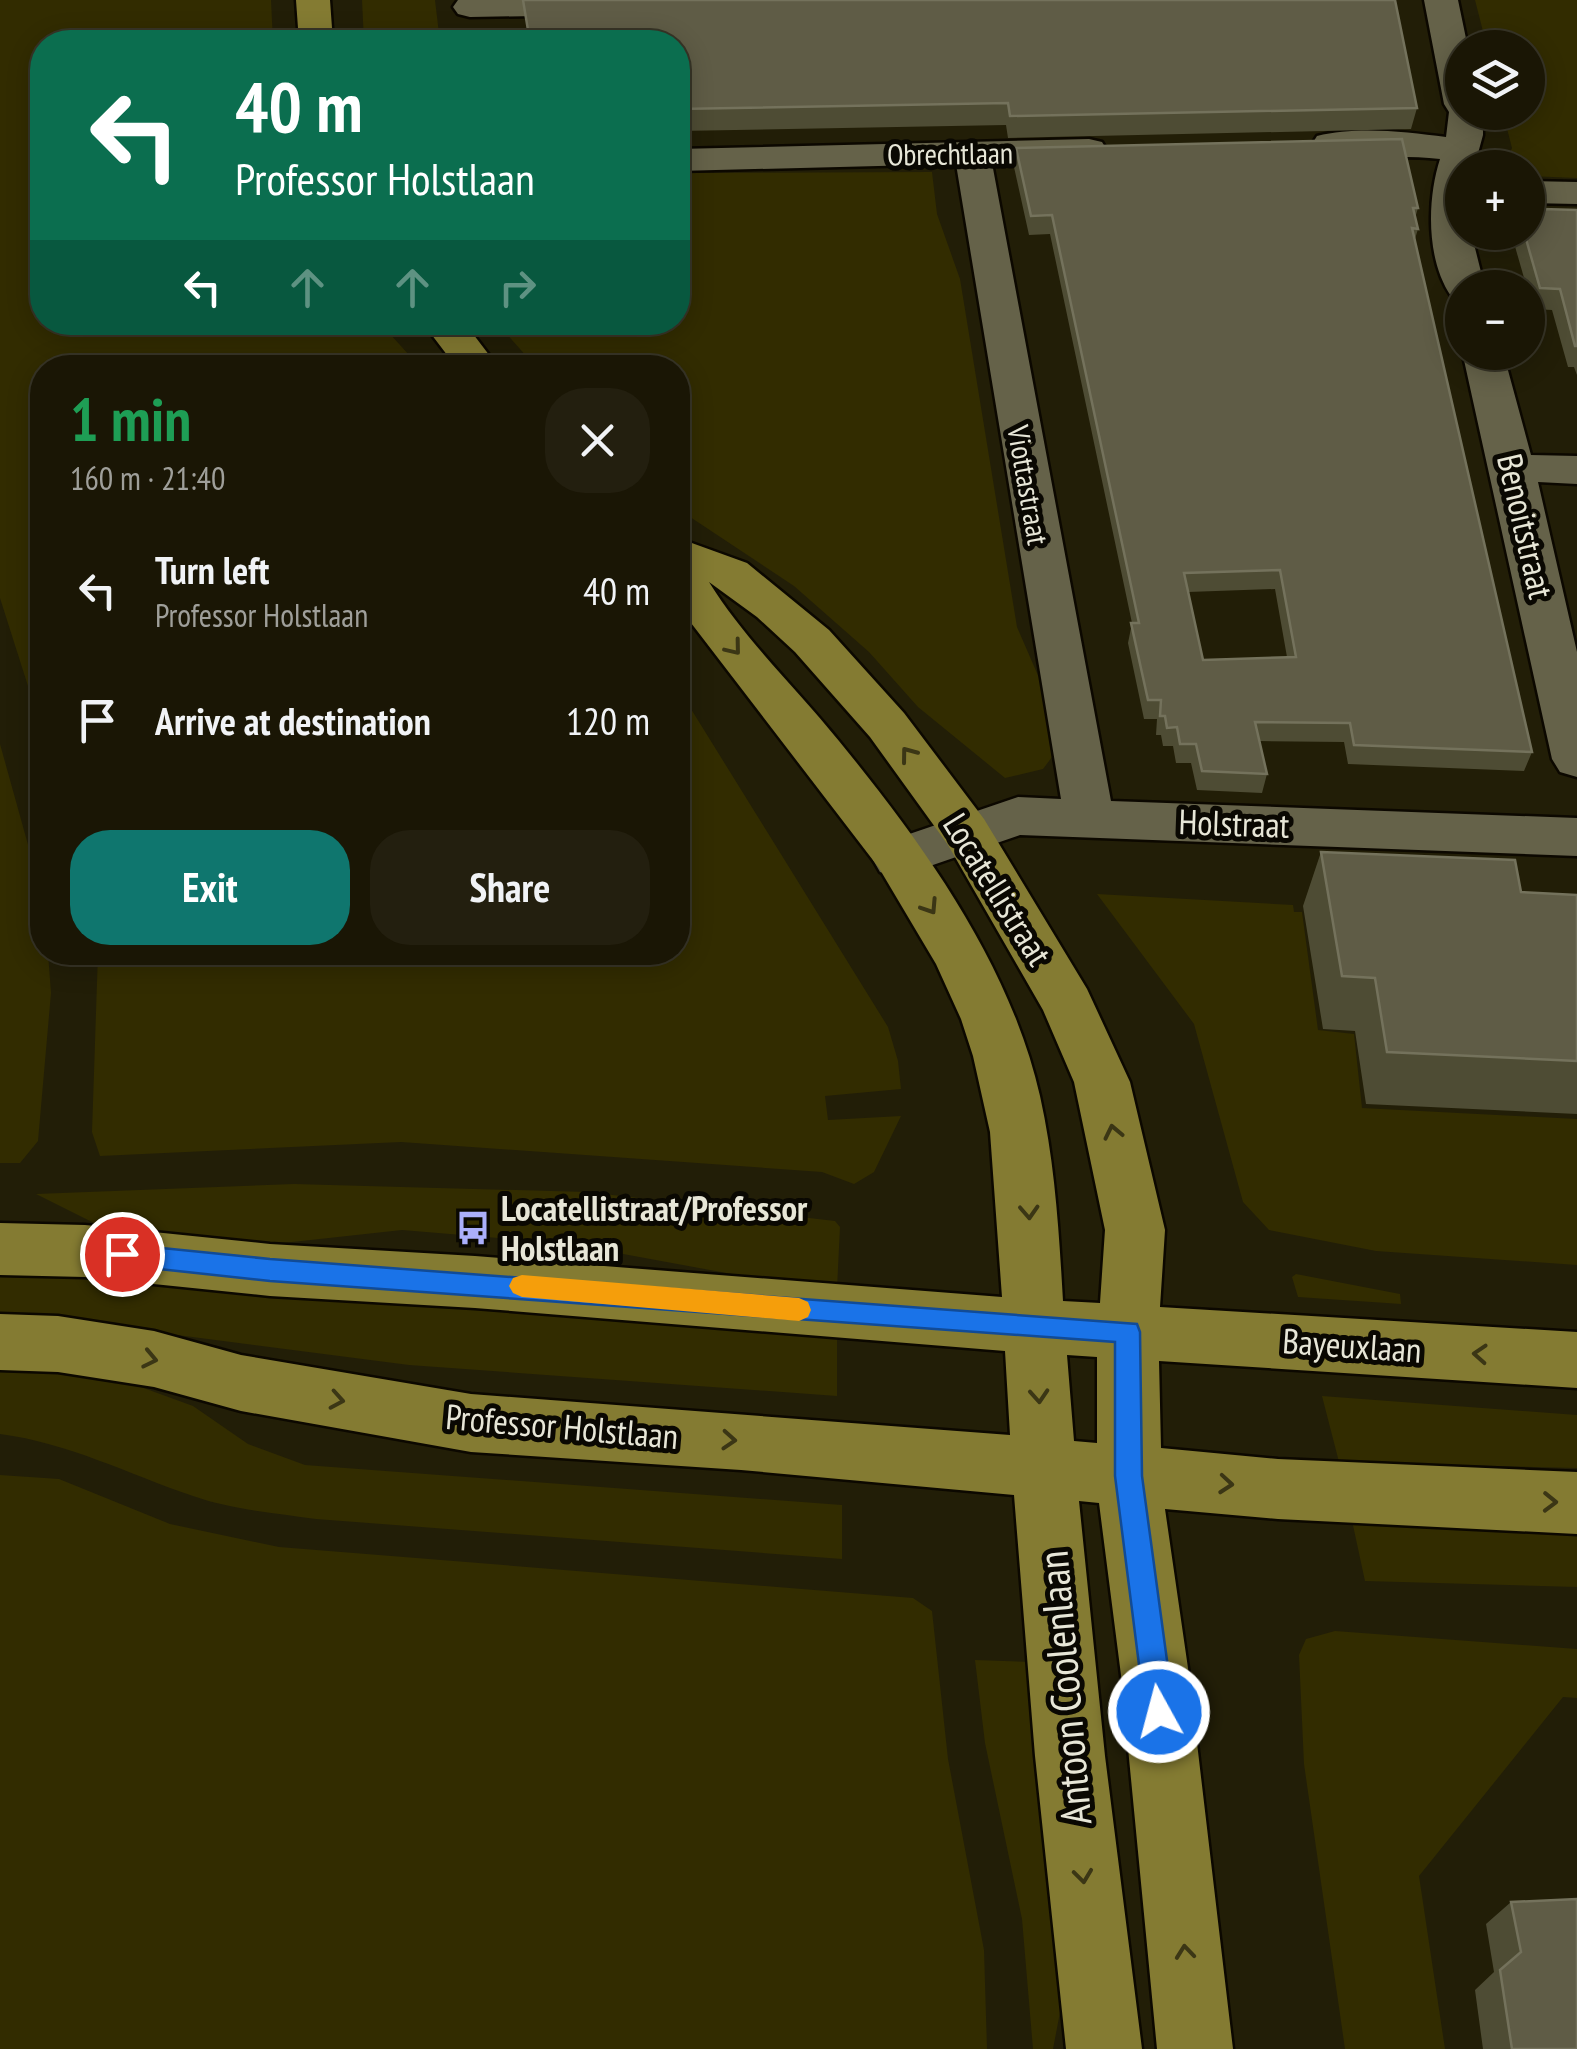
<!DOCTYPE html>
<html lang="en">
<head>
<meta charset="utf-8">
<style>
  body { margin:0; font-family:"PT Sans Narrow",sans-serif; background:#231f0f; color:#f1f3f6; height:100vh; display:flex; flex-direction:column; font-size:38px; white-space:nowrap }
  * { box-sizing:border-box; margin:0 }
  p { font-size:32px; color:#9f9f9a }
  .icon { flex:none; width:55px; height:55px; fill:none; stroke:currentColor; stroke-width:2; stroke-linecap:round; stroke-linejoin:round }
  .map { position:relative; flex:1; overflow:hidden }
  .drawer { position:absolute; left:30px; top:355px; width:660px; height:610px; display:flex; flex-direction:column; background:#1a1605; border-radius:40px; box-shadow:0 5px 25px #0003,0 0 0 2px #383527 }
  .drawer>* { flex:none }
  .guide { position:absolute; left:30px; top:30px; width:660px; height:305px; border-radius:40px; box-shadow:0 5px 25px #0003,0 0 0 2px #383527; background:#0b6e4f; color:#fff; overflow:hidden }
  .tools { position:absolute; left:1445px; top:30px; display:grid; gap:20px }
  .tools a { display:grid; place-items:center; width:100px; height:100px; border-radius:50%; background:#1a1605; box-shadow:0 5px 25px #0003,0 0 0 2px #383527; font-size:50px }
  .pin { position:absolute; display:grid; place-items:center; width:85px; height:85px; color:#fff; margin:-42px; border:5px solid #fff; border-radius:50%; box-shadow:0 2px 10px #0007 }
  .me { position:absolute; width:110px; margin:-55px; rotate:353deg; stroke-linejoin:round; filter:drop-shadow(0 0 8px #0008) }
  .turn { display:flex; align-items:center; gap:35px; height:210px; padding:0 40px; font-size:45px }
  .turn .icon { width:130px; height:130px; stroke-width:2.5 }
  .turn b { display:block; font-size:70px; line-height:85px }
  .lanes { display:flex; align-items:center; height:95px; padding:0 40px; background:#0003; justify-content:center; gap:50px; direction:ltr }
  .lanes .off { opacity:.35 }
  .round { display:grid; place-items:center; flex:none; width:105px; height:105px; border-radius:40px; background:#231f0f }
  .headline { display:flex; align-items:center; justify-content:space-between; height:170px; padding:0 40px }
  h1 { font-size:60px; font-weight:600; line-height:75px; color:#1e9e55 }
  .action { display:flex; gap:20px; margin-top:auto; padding:20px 40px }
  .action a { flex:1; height:115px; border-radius:40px; background:#0f766e; color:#fff; font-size:40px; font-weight:600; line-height:115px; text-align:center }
  .action a+a { background:#231f0f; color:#f1f3f6 }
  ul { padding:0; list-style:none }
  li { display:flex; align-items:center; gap:30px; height:130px; padding:0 40px }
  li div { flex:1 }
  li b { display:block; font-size:38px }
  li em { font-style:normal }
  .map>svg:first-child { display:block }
</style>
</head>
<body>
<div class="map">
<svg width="1577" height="2049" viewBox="0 0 1577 2049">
  <rect width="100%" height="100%" fill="#221e07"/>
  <path fill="#322c00" d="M0,0H271L273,42H42V322L380,323L420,367L42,368V730L0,598Z
    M362,0H435L440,42H364Z
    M1475,0H1577V178L1528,176V168L1504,167L1512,148L1503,113L1528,112V48L1487,47Z
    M932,172L937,214L960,279L1017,627L1040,680L1052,757L1043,769L1005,778L918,707L869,652L794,586L678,509V368L536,367L497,323L678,322V173Z
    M678,688L888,1027L898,1061L901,1089L825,1096L828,1120L901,1116L874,1172L854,1184L822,1172L401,1142L100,1156L92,1132L98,953L678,952Z
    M0,744L42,895V952L48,953L51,993L38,1141L20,1163H0Z
    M1097,894L1293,905L1294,912H1302L1318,1030L1354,1034L1362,1108L1577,1119V1265L1376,1251L1269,1230L1243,1202L1194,1024Z
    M294,1184L587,1192L835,1221L840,1227L837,1289L775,1282L569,1244L402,1230L274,1244L110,1231L36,1194Z
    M1296,1274L1400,1294L1401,1304L1298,1297L1292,1277Z
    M61,1276L837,1335V1396L409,1365L0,1312V1277Z
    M0,1372L108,1375L193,1406L248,1444L305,1465L842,1505V1559L316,1519C275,1513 233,1510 193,1496C128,1474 69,1443 0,1434Z
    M1322,1396L1577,1415V1468L1339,1462Z
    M0,1475L59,1479L170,1524L279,1547L913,1598L932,1611L948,1759L984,1950L987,2049H0Z
    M1351,1516L1577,1522V1587L1365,1581Z
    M1335,1631L1577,1649V1698L1563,1697L1419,1876L1445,2049H1345L1304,1764L1299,1655L1306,1639Z
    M975,1660L1034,1662L1066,1981L1053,2049H1033L1022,1919L985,1743Z"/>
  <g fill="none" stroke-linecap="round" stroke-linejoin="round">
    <g stroke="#0c0800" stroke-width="5">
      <path id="minor" d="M458,0H610L614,5L609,12L597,15L470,17L458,14L453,7Z
        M1424,0H1458L1468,48H1462V112L1483,115V135L1474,168H1462V232H1471L1485,288H1462V299L1451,296C1426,260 1427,199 1440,159C1400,154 1356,161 1317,152L1312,144L1317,136C1358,126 1405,132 1446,137L1449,112L1444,104Z
        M1089,139L1102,142L1107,150L1102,158L992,163L1111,801L1577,818V856L1020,835L898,877L880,872L872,858L880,844L1018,797L1061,799L956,164L678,171V149Z
        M1528,181L1577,182V204L1528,203Z
        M1462,351L1503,352L1531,455L1577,456V484L1538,482L1577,652V777L1560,772L1552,759Z"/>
    </g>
    <g stroke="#0c0800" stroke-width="5">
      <path id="major" d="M296,0H330L333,42H299Z
        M422,322H464L499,368H457Z
        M678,538L747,563L829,630L904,713L984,819L1087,989L1130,1082L1165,1230L1160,1307L1577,1332V1388L1159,1361L1161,1448L1278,1459L1577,1472V1534L1278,1519L1165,1509L1189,1675L1233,2049H1157L1121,1675L1099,1503L1079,1501L1105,1756L1142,2049H1066L1035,1756L1014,1495L741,1470L471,1452L241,1411L154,1387L58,1372L0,1370V1314L58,1316L154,1331L241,1355L471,1394L1010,1435L1005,1351L475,1308L270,1296L85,1277L0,1275V1223L85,1225L270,1244L475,1256L1002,1297L990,1132L973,1056L961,1019L936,964L879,868L678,606ZM709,582L757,617L795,652L870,737L948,845L1043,1010L1074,1082L1105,1230L1100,1303L1063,1301C1059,1232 1055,1163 1040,1096C1010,964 924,845 839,741C797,689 745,640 709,582ZM1067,1355L1097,1357V1443L1074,1441Z"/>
    </g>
    <use href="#minor" fill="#656249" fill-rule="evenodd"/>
    <use href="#major" fill="#847b32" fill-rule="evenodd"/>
  </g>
  <path fill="#4e4c34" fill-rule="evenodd" d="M523,0L1417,108L1411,129L1008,138L1006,125L678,131V42H529Z
    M1016,148L1418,208L1415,218L1418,229L1415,239L1532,752L1524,771L1348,764L1344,742L1259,741L1267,774L1262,793L1197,790L1191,763H1176L1173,746H1163L1161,735H1156L1157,719H1144L1128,643L1132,623L1050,234L1029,235L1014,167ZM1275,589L1287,657L1203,660L1188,592Z
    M1577,210V375L1574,367H1568L1552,310L1533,309L1514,243L1517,232H1528Z
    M1321,852L1521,892L1577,895V1114L1366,1104L1355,1031L1323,1029L1303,906Z
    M1511,1902L1577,2049H1483L1475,1990L1494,1972L1486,1924Z"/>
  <path fill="#5f5c46" stroke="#74725c" stroke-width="2.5" fill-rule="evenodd" d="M523,0H1395L1417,108L1010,116L1008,103L678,109V42H530Z
    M1402,139L1418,208H1413L1418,229L1412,228L1532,752L1354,745L1350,723L1255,722L1267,774L1202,771L1196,744H1180L1177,727L1167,728L1165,716H1160L1161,700H1148L1131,623H1139L1052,215L1031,216L1016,148ZM1280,570L1296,657L1203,660L1184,573Z
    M1542,209L1577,210V346H1575L1560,289L1540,288L1524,232H1528V218Z
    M1321,852L1515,860L1521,892L1577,895V1061L1387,1052L1375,978L1342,976Z
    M1577,1899V2049H1512L1500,1970L1521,1952L1511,1902Z"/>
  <defs><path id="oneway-chevron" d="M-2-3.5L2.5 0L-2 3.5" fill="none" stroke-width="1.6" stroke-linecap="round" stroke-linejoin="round" transform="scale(2.5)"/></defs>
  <g stroke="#3b3615">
    <use href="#oneway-chevron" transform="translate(734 648) rotate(51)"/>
    <use href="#oneway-chevron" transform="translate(908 754) rotate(-127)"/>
    <use href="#oneway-chevron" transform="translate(930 907) rotate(57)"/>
    <use href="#oneway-chevron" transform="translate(1113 1132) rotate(-102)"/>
    <use href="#oneway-chevron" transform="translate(1029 1212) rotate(87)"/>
    <use href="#oneway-chevron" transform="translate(1480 1354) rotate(-176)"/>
    <use href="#oneway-chevron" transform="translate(150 1359) rotate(12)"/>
    <use href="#oneway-chevron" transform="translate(1039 1396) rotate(86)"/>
    <use href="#oneway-chevron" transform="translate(337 1400) rotate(10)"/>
    <use href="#oneway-chevron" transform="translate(729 1440) rotate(4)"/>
    <use href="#oneway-chevron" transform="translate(1226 1484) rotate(5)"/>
    <use href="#oneway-chevron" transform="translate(1550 1502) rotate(1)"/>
    <use href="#oneway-chevron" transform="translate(1083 1876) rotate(83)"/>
    <use href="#oneway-chevron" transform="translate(1185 1952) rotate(-96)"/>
  </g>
  <path fill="#1a73e8" stroke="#114b97" stroke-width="2.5" d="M122,1244L270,1259L1137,1324L1140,1332L1142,1476L1174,1712L1169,1722L1159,1726L1149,1722L1145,1712L1115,1476V1342L270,1281L122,1265L113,1262L109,1254L113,1247Z"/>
  <path fill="#f59e0b" d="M522,1275L799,1298L808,1302L811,1310L808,1317L799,1321L522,1297L513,1293L509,1286L513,1278Z"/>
  <defs>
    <g id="bus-bare" transform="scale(2.7)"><path d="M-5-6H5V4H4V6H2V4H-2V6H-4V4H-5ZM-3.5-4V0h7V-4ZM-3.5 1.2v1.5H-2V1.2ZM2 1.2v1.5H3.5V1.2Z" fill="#abaffb" stroke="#0a0802" stroke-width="2.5" paint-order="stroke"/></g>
  </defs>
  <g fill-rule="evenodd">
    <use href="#bus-bare" x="473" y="1228"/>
  </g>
  <g text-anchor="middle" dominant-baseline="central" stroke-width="10" stroke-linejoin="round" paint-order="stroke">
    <g font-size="30" fill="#e7e6d7" stroke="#0a0802">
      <text transform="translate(950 153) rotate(-1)">Obrechtlaan</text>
      <text transform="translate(1029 485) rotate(80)">Viottastraat</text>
    </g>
    <g font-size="35" fill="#e7e6d7" stroke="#0a0802">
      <text transform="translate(1526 526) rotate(77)">Benoitstraat</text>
      <text transform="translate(1234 823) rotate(2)">Holstraat</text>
      <text transform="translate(998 889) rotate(58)">Locatellistraat</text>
      <text transform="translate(1352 1345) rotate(4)">Bayeuxlaan</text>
      <text transform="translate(562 1426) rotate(5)">Professor Holstlaan</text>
    </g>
    <g font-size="35" font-weight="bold" fill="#e7e6d7" stroke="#0a0802" text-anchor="start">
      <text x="501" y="1208">Locatellistraat/Professor<tspan x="501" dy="40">Holstlaan</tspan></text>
    </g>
    <g font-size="42" fill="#e7e6d7" stroke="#0a0802">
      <text transform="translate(1064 1688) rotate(-95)">Antoon Coolenlaan</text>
    </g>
  </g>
</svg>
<div class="tools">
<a><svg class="icon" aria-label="layers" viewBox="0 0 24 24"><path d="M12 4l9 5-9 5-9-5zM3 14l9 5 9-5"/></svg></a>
<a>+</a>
<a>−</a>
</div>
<div class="pin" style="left:122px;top:1254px;background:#d93025"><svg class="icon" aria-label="arrive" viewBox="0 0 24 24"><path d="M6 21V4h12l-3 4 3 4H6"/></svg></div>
<svg class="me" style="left:1159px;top:1712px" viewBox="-20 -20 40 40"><circle r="17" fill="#1a73e8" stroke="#fff" stroke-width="3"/><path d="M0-11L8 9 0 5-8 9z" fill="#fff"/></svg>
<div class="guide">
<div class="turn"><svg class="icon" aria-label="left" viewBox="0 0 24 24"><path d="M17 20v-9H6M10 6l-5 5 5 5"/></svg><div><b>40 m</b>Professor Holstlaan</div></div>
<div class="lanes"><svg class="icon" aria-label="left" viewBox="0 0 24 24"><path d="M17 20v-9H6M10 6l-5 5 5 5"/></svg><svg class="icon off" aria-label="ahead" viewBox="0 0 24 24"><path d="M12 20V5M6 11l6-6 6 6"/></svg><svg class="icon off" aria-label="ahead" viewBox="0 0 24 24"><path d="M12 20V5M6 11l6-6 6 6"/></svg><svg class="icon off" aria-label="right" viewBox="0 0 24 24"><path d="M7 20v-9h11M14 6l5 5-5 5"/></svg></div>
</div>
<section class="drawer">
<div class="headline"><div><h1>1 min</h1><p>160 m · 21:40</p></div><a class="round"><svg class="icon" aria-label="close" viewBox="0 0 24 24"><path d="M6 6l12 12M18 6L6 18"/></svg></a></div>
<ul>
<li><svg class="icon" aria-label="left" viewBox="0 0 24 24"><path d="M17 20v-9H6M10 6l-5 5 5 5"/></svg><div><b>Turn left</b><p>Professor Holstlaan</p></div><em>40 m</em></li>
<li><svg class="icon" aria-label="arrive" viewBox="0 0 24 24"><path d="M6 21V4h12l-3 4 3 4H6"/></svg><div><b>Arrive at destination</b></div><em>120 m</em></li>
</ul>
<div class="action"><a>Exit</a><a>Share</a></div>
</section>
</div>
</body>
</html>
